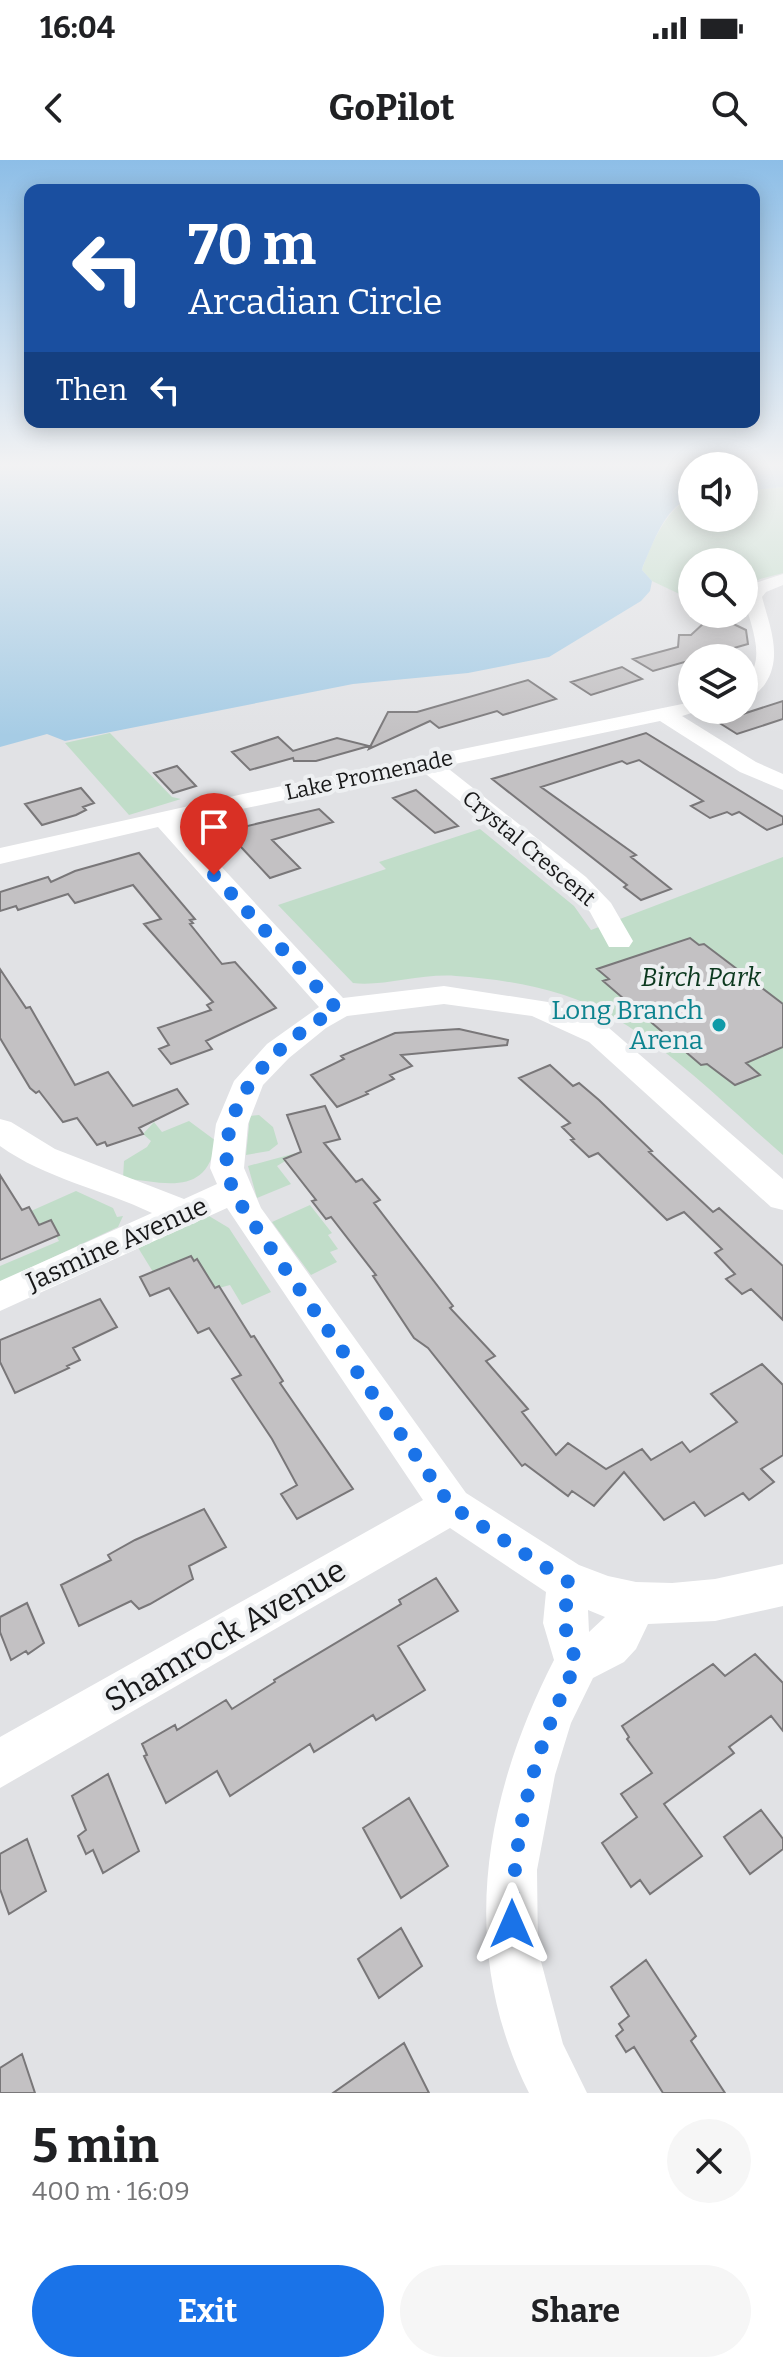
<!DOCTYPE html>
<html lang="en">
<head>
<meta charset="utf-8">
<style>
  body { margin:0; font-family:Bitter,serif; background:#f6f6f6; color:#202124; height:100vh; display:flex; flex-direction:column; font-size:30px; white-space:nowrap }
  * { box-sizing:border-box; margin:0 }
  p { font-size:26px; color:#757577 }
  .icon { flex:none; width:44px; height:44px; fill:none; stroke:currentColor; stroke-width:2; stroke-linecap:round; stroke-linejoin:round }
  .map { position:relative; height:1933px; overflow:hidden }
  .sheet { display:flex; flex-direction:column; background:#fff; flex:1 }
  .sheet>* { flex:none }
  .hud { position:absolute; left:24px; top:24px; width:736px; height:244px; border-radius:16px; box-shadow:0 4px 20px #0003; background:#1a4fa0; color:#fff; overflow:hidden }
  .controls { position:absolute; left:678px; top:292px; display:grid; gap:16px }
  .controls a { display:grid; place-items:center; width:80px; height:80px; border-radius:50%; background:#fff; box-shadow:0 4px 20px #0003; font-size:40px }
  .pin { position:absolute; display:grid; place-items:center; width:68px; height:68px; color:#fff; margin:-82px -34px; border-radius:50% 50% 50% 0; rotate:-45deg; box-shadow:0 0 8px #0007 }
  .pin .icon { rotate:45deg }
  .me { position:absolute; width:88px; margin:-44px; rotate:0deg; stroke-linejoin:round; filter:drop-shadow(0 0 6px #0008) }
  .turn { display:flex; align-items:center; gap:28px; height:168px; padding:0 32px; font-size:36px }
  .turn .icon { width:104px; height:104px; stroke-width:2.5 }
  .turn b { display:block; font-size:56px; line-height:68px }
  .then { display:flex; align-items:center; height:76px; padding:0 32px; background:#0003; gap:16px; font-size:30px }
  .round { display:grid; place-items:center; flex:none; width:84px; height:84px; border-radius:42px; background:#f6f6f6 }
  .headline { display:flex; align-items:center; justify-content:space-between; height:136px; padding:0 32px }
  h1 { font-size:48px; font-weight:700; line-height:60px }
  .cta { display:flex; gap:16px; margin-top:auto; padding:16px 32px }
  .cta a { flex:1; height:92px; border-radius:48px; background:#1a73e8; color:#fff; font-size:32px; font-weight:700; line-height:92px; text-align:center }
  .cta a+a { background:#f6f6f6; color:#202124 }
  .status { display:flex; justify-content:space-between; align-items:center; height:56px; padding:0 40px; background:#fff; direction:ltr }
  .status svg { height:22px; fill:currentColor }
  header { display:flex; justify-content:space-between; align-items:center; height:104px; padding:0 32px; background:#fff; font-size:36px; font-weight:700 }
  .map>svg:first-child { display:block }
</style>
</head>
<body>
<div class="status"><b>16:04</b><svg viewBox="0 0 49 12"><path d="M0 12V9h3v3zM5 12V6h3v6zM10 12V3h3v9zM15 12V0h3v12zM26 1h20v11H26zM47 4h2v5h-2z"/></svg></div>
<header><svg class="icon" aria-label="back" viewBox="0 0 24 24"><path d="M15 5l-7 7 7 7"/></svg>GoPilot<svg class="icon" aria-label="search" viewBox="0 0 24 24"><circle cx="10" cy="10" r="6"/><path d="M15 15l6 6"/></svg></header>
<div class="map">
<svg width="783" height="1933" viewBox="0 0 783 1933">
  <rect width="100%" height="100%" fill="#e1e2e5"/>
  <path fill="#c1ddc9" d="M783,327V413L760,419L744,428V402H692V440L652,421L642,410C649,388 668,345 692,338V358H744V331Z
    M110,573L172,637L181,639L129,655L65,583Z
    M480,669L574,746L591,770L783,697V995C730,949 678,896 618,860C570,830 512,820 456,816C423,813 382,827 353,823L278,745L386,709L379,702Z
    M259,955L273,967L278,984L269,991L246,995L250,956Z
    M189,961L216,981C207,1037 166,1023 123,1018L124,1001L147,987L151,981L143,974L154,962L162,972Z
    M300,992L277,1006L291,1024L257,1038L248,1006Z
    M76,1031L113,1048L117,1057L123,1056L118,1067L0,1122V1106L59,1081L56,1076L59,1075L51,1060L40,1064L31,1051Z
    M310,1045L332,1073L328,1075L338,1089L330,1092L337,1102L311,1115L272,1062Z
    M209,1056L229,1068L271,1132L242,1145L230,1125L208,1131L197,1099L153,1112L137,1086Z"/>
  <path fill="#a6cce5" d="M0,305H783V327L744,331V306H692V338C665,345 653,384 643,406L642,410L652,421L650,431L641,441L549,497L468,513L353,524L65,581L47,574L0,587Z"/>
  <path fill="#c3c1c3" stroke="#797779" stroke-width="2" d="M723,459L746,470L748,484L653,511L633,499L678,487L679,475H691L705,462Z
    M622,507L642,519L591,535L571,522Z
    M528,520L556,539L503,555L497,551L439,568L430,561L369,589L388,552H417Z
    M783,541V559L737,574L718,562Z
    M646,573L783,657V664L767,670L739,652L732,655L727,652L710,658L691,646L703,641L639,600L627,604L622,601L541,627L636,695L631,697L671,729L641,740L624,727L627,725L492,619Z
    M278,577L293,591L337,578L369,586L316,601H294L293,598L250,610L232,592Z
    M177,606L196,626L173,633L154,613Z
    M81,628L94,643L83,647L86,650L76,655L42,665L25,644Z
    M416,630L458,666L435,673L393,638Z
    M319,649L333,662L272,680L300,708L270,718L226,671Z
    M139,693L195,759L190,760L193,763L190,764L222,804L235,802L276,848L206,881L212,889L171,904L159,889L169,885L158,868L211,850L207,845L213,842L144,764L161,759L133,725L75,743L68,734L18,750L16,746L0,751V732L48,717L51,722L75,711Z
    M690,778L699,785L704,784L783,844V887L746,903L760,915L735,925L707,904L701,905L603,821L609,819L597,809Z
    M0,809L26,848L30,847L75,925L108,912L133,946L177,929L188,944L139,968L143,974L107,986L105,982L97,985L77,958L63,962L39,931L36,933L30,928L0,878Z
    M459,869L508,880L507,885L401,895L412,906L390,915L394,919L366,932L368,934L337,947L311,915L344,899L341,896L395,873Z
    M550,905L573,926L579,923L599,940L652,991L649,992L713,1052L719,1048L783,1106V1160L751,1129L742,1134L726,1119L735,1114L715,1093L722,1089L684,1052L667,1060L598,993L589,997L571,980L574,979L562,967L570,963L519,918Z
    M325,946L340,979L324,983L356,1022L362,1019L380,1040L374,1043L453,1146L450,1148L495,1196L486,1201L528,1249L522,1252L556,1295L568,1283L606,1309L642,1289L651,1300L682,1282L690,1292L737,1262L711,1234L762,1204L783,1225V1295L761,1309L774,1322L749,1340L743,1333L705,1356L694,1342L664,1360L624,1312L594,1346L572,1331L568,1336L525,1304L522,1306L428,1188L414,1178L373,1116L376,1115L331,1057L326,1059L312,1041L316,1040L284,999L301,992L287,955Z
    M0,1015L22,1050L29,1047L39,1065L51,1060L59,1075L0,1100Z
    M191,1096L194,1101L197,1099L215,1128L219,1126L251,1177L254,1176L283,1221L280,1223L353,1329L297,1359L281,1334L297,1325L272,1279L232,1219L241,1215L209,1168L198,1173L169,1128L150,1136L140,1117Z
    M100,1139L117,1167L73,1188L80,1200L67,1206L69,1208L15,1233L0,1202V1180Z
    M204,1349L226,1387L189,1406L193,1419L150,1444L139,1449L131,1441L79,1466L61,1425L111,1400L108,1395L135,1380Z
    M436,1418L458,1451L398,1486L425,1530L376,1560L373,1555L314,1592L310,1584L230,1636L217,1611L166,1643L144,1596L147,1595L142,1584L175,1565L177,1570L226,1540L232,1549L275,1522L274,1520L401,1444L399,1440Z
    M27,1443L44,1483L28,1494L26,1491L11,1500L0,1472V1457Z
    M755,1494L783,1523V1571L771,1556L729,1587L734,1593L664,1644L702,1696L650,1734L640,1720L631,1727L602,1683L637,1657L621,1634L652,1613L627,1579L629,1577L622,1566L713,1504L725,1516Z
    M108,1614L139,1691L103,1713L93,1690L86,1694L78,1676L86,1670L72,1636Z
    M409,1638L448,1706L401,1738L363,1668Z
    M761,1650L783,1679V1689L750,1714L724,1677Z
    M27,1679L46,1731L9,1754L0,1729V1694Z
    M401,1768L422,1806L379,1838L358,1799Z
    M646,1800L696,1876L691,1881L725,1933H663L634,1887L626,1892L616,1876L623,1870L619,1864L629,1856L611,1827Z
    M404,1883L429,1933H333Z
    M22,1894L35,1933H0V1908Z"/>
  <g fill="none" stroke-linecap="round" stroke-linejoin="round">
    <path fill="#fff" fill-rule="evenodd" d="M783,414V425L766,432L762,437C770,467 783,497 765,524C759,532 753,537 744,539V522C769,499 749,464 744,437L752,424Z
      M692,542V550H701L682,556L756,602L783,614V630L740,612L660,561L445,606L586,717L611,743L633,781L629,787H609L590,752L568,727L422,611L180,662L343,838L444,826L548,842L609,868L783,1019V1050L771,1047L589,882L532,856L444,844L347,856L326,868L289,898L263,925L248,964L244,1008L261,1048L466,1333L579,1405L608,1416L636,1422L672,1423L715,1419L783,1404V1446L715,1461L648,1464L636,1489L624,1502L593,1518L571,1563L555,1615L537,1710L538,1790L563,1884L587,1933H529C457,1789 483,1639 554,1500L543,1463L546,1432L450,1368L0,1628V1577L423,1340L227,1048L0,1151V1121L152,1053C102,1029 46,1019 0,986V959L11,962L55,989L184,1039L217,1024L210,1008L216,964L234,921L267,884L319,847L158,667L0,704V688L243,634ZM588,1450L605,1457L589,1472Z"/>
  </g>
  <linearGradient id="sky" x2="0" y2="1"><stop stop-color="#8dbee7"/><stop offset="0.53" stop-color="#f2f2f3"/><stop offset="1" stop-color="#f2f2f3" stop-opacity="0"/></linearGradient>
  <rect width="783" height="576" fill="url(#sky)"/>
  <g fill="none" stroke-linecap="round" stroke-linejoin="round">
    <path stroke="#1a73e8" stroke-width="14" stroke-dasharray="0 25.2" d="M214,715L337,849C279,882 221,934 227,1007C228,1023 238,1039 246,1053L451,1346L570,1423C563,1458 562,1469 577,1502C535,1588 513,1668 512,1764"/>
  </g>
  <circle fill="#0f9aa8" stroke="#eef0f2" stroke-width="3" cx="719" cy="865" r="8"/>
  <g text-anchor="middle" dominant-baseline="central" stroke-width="8" stroke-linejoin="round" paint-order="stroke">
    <g font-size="22" fill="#181819" stroke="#eef0f2">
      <text transform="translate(369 615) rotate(-12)">Lake Promenade</text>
      <text transform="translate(529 688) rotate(40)">Crystal Crescent</text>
    </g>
    <g font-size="26" font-style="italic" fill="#0c391f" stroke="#eef0f2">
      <text x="701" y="817">Birch Park</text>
    </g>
    <g font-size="26" fill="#0d838f" stroke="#eef0f2" text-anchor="end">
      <text x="703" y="850">Long Branch<tspan x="703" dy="30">Arena</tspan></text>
    </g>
    <g font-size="26" fill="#181819" stroke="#eef0f2">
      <text transform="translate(117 1084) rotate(-24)">Jasmine Avenue</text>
    </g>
    <g font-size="32" fill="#181819" stroke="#eef0f2">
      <text transform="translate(225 1475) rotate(-30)">Shamrock Avenue</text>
    </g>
  </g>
</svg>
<div class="controls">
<a><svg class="icon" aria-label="sound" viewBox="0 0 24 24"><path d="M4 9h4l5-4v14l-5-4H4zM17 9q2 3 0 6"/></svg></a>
<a><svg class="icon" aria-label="search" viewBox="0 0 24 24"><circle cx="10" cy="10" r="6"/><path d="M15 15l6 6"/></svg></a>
<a><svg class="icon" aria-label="layers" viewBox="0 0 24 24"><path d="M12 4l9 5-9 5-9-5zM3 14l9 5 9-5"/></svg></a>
</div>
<div class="pin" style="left:214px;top:715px;background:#d93025"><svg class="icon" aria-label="arrive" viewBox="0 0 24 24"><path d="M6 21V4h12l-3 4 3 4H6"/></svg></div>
<svg class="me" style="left:512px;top:1764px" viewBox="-20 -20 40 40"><path d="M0-17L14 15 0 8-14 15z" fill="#1a73e8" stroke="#fff" stroke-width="4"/></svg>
<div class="hud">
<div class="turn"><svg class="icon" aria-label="left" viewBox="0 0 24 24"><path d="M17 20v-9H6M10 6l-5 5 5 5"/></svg><div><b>70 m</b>Arcadian Circle</div></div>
<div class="then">Then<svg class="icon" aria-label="left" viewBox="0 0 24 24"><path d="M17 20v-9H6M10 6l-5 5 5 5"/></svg></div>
</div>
</div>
<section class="sheet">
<div class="headline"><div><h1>5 min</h1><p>400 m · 16:09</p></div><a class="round"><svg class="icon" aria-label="close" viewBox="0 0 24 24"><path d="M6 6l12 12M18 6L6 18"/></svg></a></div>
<div class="cta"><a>Exit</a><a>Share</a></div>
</section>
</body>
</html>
